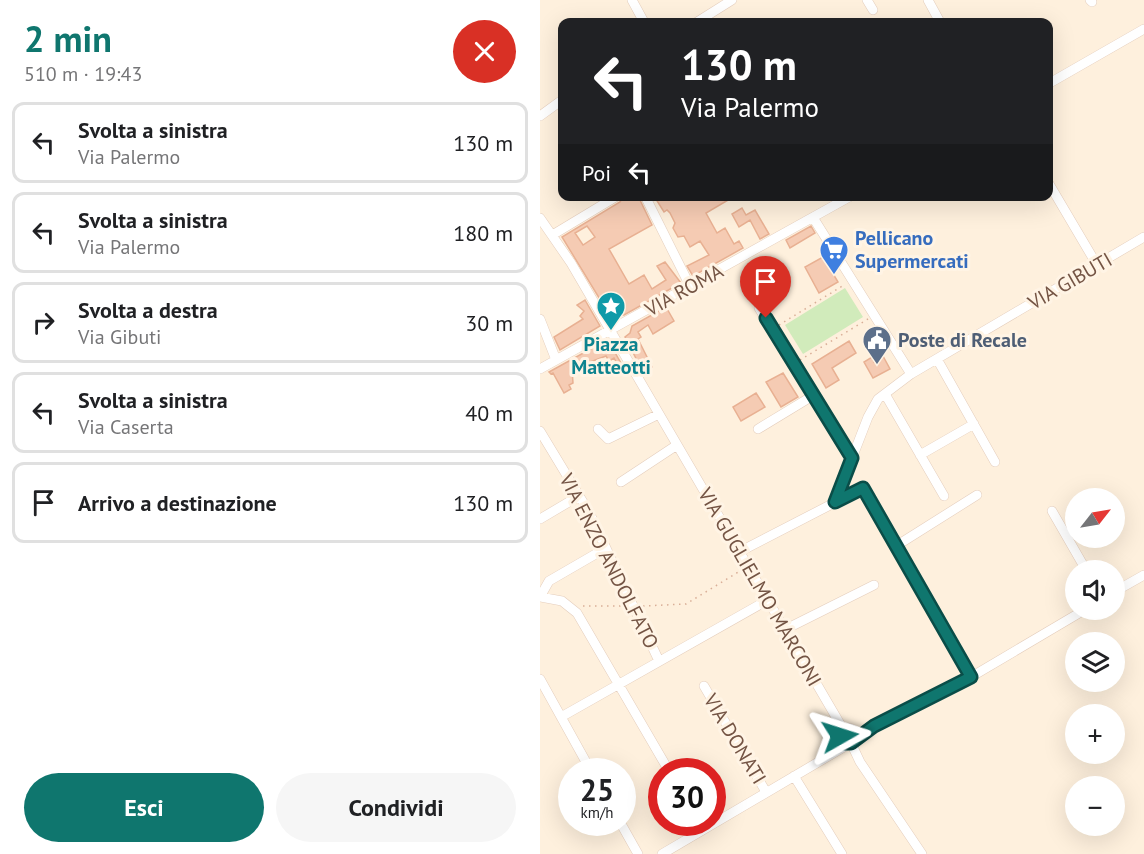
<!DOCTYPE html>
<html lang="it">
<head>
<meta charset="utf-8">
<style>
  body { margin:0; font-family:"PT Sans",sans-serif; background:#f6f6f6; color:#202124; height:100vh; display:flex; flex-direction:column; font-size:22px; white-space:nowrap }
  * { box-sizing:border-box; margin:0 }
  p { font-size:20px; color:#757577 }
  .icon { flex:none; width:33px; height:33px; fill:none; stroke:currentColor; stroke-width:2; stroke-linecap:round; stroke-linejoin:round }
  .map { position:relative; flex:1; overflow:hidden }
  .drawer { display:flex; flex-direction:column; background:#fff; width:540px }
  .drawer>* { flex:none }
  .top-card { position:absolute; left:18px; top:18px; width:495px; height:183px; border-radius:12px; box-shadow:0 6px 24px #0002; background:#202124; color:#fff; overflow:hidden }
  .needle { width:39px; rotate:59deg }
  .controls { position:absolute; left:525px; top:488px; display:grid; gap:12px }
  .controls a { display:grid; place-items:center; width:60px; height:60px; border-radius:50%; background:#fff; box-shadow:0 6px 24px #0002; font-size:30px }
  .speed { position:absolute; left:18px; top:758px; display:flex; gap:12px; font-size:30px; font-weight:700; text-align:center }
  .speed>* { display:grid; place-content:center; width:78px; height:78px; border-radius:50%; background:#fff; box-shadow:0 6px 24px #0002; line-height:1 }
  .speed small { font-size:15px; font-weight:400 }
  .speed .limit { border:9px solid #d22; background:#fff; color:#111 }
  .pin { position:absolute; display:grid; place-items:center; width:51px; height:51px; color:#fff; margin:-62px -26px; border-radius:50% 50% 50% 0; rotate:-45deg; box-shadow:0 0 6px #0007 }
  .pin .icon { rotate:45deg }
  .me { position:absolute; width:66px; margin:-33px; rotate:84deg; stroke-linejoin:round; filter:drop-shadow(0 0 4px #0008) }
  .turn { display:flex; align-items:center; gap:21px; height:126px; padding:0 24px; font-size:27px }
  .turn .icon { width:78px; height:78px; stroke-width:2.5 }
  .turn b { display:block; font-size:42px; line-height:51px }
  .then { display:flex; align-items:center; height:57px; padding:0 24px; background:#0003; gap:12px; font-size:22px }
  .round { display:grid; place-items:center; flex:none; width:63px; height:63px; border-radius:32px; background:#f6f6f6 }
  .headline { display:flex; align-items:center; justify-content:space-between; height:102px; padding:0 24px }
  h1 { font-size:36px; font-weight:800; line-height:45px; color:#0f766e }
  .action { display:flex; gap:12px; margin-top:auto; padding:12px 24px }
  .action a { flex:1; height:69px; border-radius:36px; background:#0f766e; color:#fff; font-size:24px; font-weight:800; line-height:69px; text-align:center }
  .action a+a { background:#f6f6f6; color:#202124 }
  ul { padding:0; list-style:none }
  li { display:flex; align-items:center; gap:18px; height:81px; margin:0 12px 9px; padding:0 12px; border:3px solid #e0e0e0; border-radius:12px }
  li div { flex:1 }
  li b { display:block; font-size:22px }
  li em { font-style:normal }
  main { display:flex; flex:1; min-height:0 }
  .map>svg:first-child { display:block }
</style>
</head>
<body>
<main>
<section class="drawer">
<div class="headline"><div><h1>2 min</h1><p>510 m · 19:43</p></div><a class="round" style="background:#d93025;color:#fff"><svg class="icon" aria-label="close" viewBox="0 0 24 24"><path d="M6 6l12 12M18 6L6 18"/></svg></a></div>
<ul>
<li><svg class="icon" aria-label="left" viewBox="0 0 24 24"><path d="M17 20v-9H6M10 6l-5 5 5 5"/></svg><div><b>Svolta a sinistra</b><p>Via Palermo</p></div><em>130 m</em></li>
<li><svg class="icon" aria-label="left" viewBox="0 0 24 24"><path d="M17 20v-9H6M10 6l-5 5 5 5"/></svg><div><b>Svolta a sinistra</b><p>Via Palermo</p></div><em>180 m</em></li>
<li><svg class="icon" aria-label="right" viewBox="0 0 24 24"><path d="M7 20v-9h11M14 6l5 5-5 5"/></svg><div><b>Svolta a destra</b><p>Via Gibuti</p></div><em>30 m</em></li>
<li><svg class="icon" aria-label="left" viewBox="0 0 24 24"><path d="M17 20v-9H6M10 6l-5 5 5 5"/></svg><div><b>Svolta a sinistra</b><p>Via Caserta</p></div><em>40 m</em></li>
<li><svg class="icon" aria-label="arrive" viewBox="0 0 24 24"><path d="M6 21V4h12l-3 4 3 4H6"/></svg><div><b>Arrivo a destinazione</b></div><em>130 m</em></li>
</ul>
<div class="action"><a>Esci</a><a>Condividi</a></div>
</section>
<div class="map">
<svg width="604" height="854" viewBox="0 0 604 854">
  <rect width="100%" height="100%" fill="#fef0dd"/>
  <path fill="#d1ebbb" d="M305,288L323,317L263,354L245,325Z"/>
  <path fill="#f5cbb3" stroke="#e8b092" stroke-width="1.5" fill-rule="evenodd" d="M84,196H98L112,225L69,249L89,284L104,275L112,289L126,280L117,266L125,262L141,283L84,315H73L61,301L22,237L80,202ZM47,226L55,237L43,245L35,233Z
    M114,196H195L166,213L177,233L185,228L194,244L199,241L203,248L153,276L147,266L169,255L160,241L150,247L144,236L138,237L133,228L135,223L130,213L127,210L124,212Z
    M202,208L206,215L215,210L229,234L220,239L210,220L199,227L192,214Z
    M271,226L275,233L250,248L246,240Z
    M283,257L298,282L279,293L265,267Z
    M45,300L60,326L20,350L14,337L43,319L40,316L44,311L37,305Z
    M126,307L134,321L113,334L108,325L98,332L101,337L98,339L112,367L103,372L85,337L90,333L92,326Z
    M65,341L69,342L82,365L79,367L74,358L69,361L66,356L32,369L33,383L29,385L31,389L24,393L13,373L11,374L9,372Z
    M309,341L316,353L292,368L299,380L286,388L272,364Z
    M343,356L350,369L333,378L324,362L332,357L334,362Z
    M243,373L258,397L241,407L226,382Z
    M216,393L225,407L201,421L193,407Z"/>
  <g fill="none" stroke-linecap="round" stroke-linejoin="round">
    <g stroke="#e4cdbc" stroke-width="10">
      <path id="minor" d="M92,0L104,22
        M327,0L333,10
        M388,0L400,22
        M550,0L552,2
        M157,22L192,0
        M508,84L604,29
        M0,116L22,100
        M508,182L557,265
        M105,196L150,286
        M0,218L31,263L303,729
        M274,219L371,374
        M14,234L77,196
        M219,308L312,458
        M0,319L16,360
        M397,359L455,462
        M0,369L311,196
        M345,394L404,496
        M58,429L68,439L119,414
        M218,429L274,395
        M0,431L49,512L119,661
        M380,455L434,424
        M81,482L137,445
        M295,502L328,417L338,399L371,374L604,237
        M512,511L546,570
        M0,519L39,496
        M356,546L437,495
        M199,552L323,488L431,677
        M574,592L604,575
        M0,597L22,601L37,613L129,771
        M0,597L9,581L66,548
        M244,630L334,585
        M0,679L51,771
        M164,686L226,792
        M21,717L226,601
        M300 736a8 8 0 1 1 16 0a8 8 0 1 1-16 0Z
        M315,739L334,726L431,677L546,609
        M311,743L320,762L382,854
        M254,776L302,854
        M80,822L98,854
        M122,854L309,744"/>
    </g>
    <path stroke="#d9ae97" stroke-width="1.5" stroke-dasharray="1.5 4.5" stroke-linecap="butt" d="M239,325L304,285
      M260,360L328,319
      M43,606H83
      M103,606L146,604L200,571"/>
    <use href="#minor" stroke="#fff" stroke-width="9"/>
  </g>
  <g fill="none" stroke-linecap="round" stroke-linejoin="round">
    <g stroke="#0a4d48" stroke-width="15">
      <path id="route" d="M226,318L312,458L295,502L323,488L431,677L334,726L311,743H304L300,736"/>
    </g>
    <use href="#route" stroke="#0f766e" stroke-width="10"/>
  </g>
  <defs>
    <g id="supermarket-pin" transform="scale(1.5)"><path d="M0 17L-7.5 6A9.5 9.5 0 1 1 7.5 6Z" fill="#3f7fe0" stroke="#fff4e5"/><path d="M-6-5.5h2.5l.6 2H6L4.5 2H-2.5L-4.4-4H-6ZM-1.5 3.2a1.3 1.3 0 1 0 .1 0ZM3 3.2a1.3 1.3 0 1 0 .1 0Z" fill="#fff"/></g>
    <g id="sight-pin" transform="scale(1.5)"><path d="M0 17L-7.5 6A9.5 9.5 0 1 1 7.5 6Z" fill="#0f9aa8" stroke="#fff4e5"/><path d="M0-6L1.8-2.2L6-1.7L2.9 1.2L3.7 5.4L0 3.3L-3.7 5.4L-2.9 1.2L-6-1.7L-1.8-2.2Z" fill="#fff"/></g>
    <g id="civic-pin" transform="scale(1.5)"><path d="M0 17L-7.5 6A9.5 9.5 0 1 1 7.5 6Z" fill="#5c6f8a" stroke="#fff4e5"/><path d="M-.6-6.5H3V-4.5H.6V-3L4-1V1h2V6H-6V1h2V-1L-.6-3ZM-1.2 2.5V6h2.4V2.5Z" fill="#fff"/></g>
  </defs>
  <g fill-rule="evenodd">
    <use href="#supermarket-pin" x="294" y="250"/>
    <use href="#sight-pin" x="71" y="306"/>
    <use href="#civic-pin" x="337" y="340"/>
  </g>
  <g text-anchor="middle" dominant-baseline="central" stroke-width="6" stroke-linejoin="round" paint-order="stroke">
    <g font-size="20" font-weight="bold" fill="#366cbe" stroke="#fff4e5" text-anchor="start">
      <text x="315" y="238">Pellicano<tspan x="315" dy="23">Supermercati</tspan></text>
    </g>
    <g font-size="20" fill="#745444" stroke="#fff4e5">
      <text transform="translate(530 281) rotate(-30)">VIA GIBUTI</text>
      <text transform="translate(144 290) rotate(-29)">VIA ROMA</text>
      <text transform="translate(69 561) rotate(63)">VIA ENZO ANDOLFATO</text>
      <text transform="translate(220 587) rotate(60)">VIA GUGLIELMO MARCONI</text>
      <text transform="translate(195 739) rotate(59)">VIA DONATI</text>
    </g>
    <g font-size="20" font-weight="bold" fill="#4e5e75" stroke="#fff4e5" text-anchor="start">
      <text x="358" y="340">Poste di Recale</text>
    </g>
    <g font-size="20" font-weight="bold" fill="#0d838f" stroke="#fff4e5">
      <text x="71" y="344">Piazza<tspan x="71" dy="23">Matteotti</tspan></text>
    </g>
  </g>
</svg>
<div class="controls">
<a><svg class="needle" viewBox="-14 -14 28 28"><path d="M0-13l5 13h-10z" fill="#e53935"/><path d="M0 13l5-13h-10z" fill="#757577"/></svg></a>
<a><svg class="icon" aria-label="sound" viewBox="0 0 24 24"><path d="M4 9h4l5-4v14l-5-4H4zM17 9q2 3 0 6"/></svg></a>
<a><svg class="icon" aria-label="layers" viewBox="0 0 24 24"><path d="M12 4l9 5-9 5-9-5zM3 14l9 5 9-5"/></svg></a>
<a>+</a>
<a>−</a>
</div>
<div class="speed"><div>25<small>km/h</small></div><div class="limit">30</div></div>
<div class="pin" style="left:226px;top:318px;background:#d93025"><svg class="icon" aria-label="arrive" viewBox="0 0 24 24"><path d="M6 21V4h12l-3 4 3 4H6"/></svg></div>
<svg class="me" style="left:300px;top:736px" viewBox="-20 -20 40 40"><path d="M0-17L14 15 0 8-14 15z" fill="#0f766e" stroke="#fff" stroke-width="4"/></svg>
<div class="top-card">
<div class="turn"><svg class="icon" aria-label="left" viewBox="0 0 24 24"><path d="M17 20v-9H6M10 6l-5 5 5 5"/></svg><div><b>130 m</b>Via Palermo</div></div>
<div class="then">Poi<svg class="icon" aria-label="left" viewBox="0 0 24 24"><path d="M17 20v-9H6M10 6l-5 5 5 5"/></svg></div>
</div>
</div>
</main>
</body>
</html>
